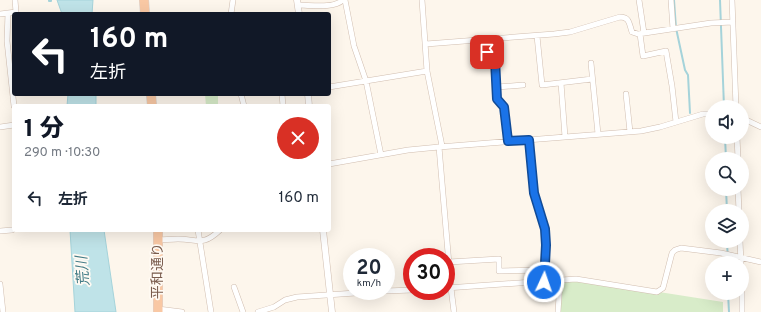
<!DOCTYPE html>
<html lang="ja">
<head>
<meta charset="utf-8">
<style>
  body { margin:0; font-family:Overpass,"Noto Sans JP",sans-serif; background:#f2f2f3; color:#1f2937; height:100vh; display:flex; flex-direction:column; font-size:15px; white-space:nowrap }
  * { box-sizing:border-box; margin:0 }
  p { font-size:13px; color:#747a83 }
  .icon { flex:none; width:22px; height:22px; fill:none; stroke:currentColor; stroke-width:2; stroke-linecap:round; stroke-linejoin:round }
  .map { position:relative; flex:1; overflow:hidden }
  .panel { position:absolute; left:12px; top:104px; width:319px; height:128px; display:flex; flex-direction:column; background:#fff; border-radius:4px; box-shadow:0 4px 16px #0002 }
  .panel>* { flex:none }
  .banner { position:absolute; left:12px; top:12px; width:319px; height:84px; border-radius:4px; box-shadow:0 4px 16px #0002; background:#111827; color:#fff; overflow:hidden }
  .tools { position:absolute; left:705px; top:100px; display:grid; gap:8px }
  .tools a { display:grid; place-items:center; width:44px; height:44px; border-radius:50%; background:#fff; box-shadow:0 4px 16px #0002; font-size:20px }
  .speed { position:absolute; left:343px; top:248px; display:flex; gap:8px; font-size:20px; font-weight:700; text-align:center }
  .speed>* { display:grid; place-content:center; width:52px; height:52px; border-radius:50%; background:#fff; box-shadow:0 4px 16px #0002; line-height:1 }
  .speed small { font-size:10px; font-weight:400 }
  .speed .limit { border:6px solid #d22; background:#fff; color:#111 }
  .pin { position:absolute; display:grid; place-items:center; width:34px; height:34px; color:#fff; margin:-17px; border-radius:8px; box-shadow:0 2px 6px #0006 }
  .me { position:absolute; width:44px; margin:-22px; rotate:3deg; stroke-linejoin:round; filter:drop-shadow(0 0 3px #0008) }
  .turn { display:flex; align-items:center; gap:14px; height:84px; padding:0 12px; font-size:18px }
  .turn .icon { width:52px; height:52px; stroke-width:2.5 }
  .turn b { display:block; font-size:28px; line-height:34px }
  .round { display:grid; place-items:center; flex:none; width:42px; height:42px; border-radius:21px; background:#f2f2f3 }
  .head { display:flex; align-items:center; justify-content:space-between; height:68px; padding:0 12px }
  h1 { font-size:24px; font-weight:800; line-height:30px; color:#111827 }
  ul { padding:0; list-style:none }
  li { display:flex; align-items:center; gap:12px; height:52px; padding:0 12px }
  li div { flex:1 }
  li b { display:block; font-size:15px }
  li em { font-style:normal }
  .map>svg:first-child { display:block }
</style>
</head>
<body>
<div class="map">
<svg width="761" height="312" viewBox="0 0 761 312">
  <rect width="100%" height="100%" fill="#fdf6ec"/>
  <path fill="#d8ecc9" d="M205,94H218V106H206Z
    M576,279L723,302V312H558L560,281Z"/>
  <path fill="#bfe3e8" stroke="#a5d3da" d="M57,0H93L92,14H62Z
    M68,94H96V106H67Z
    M70,230H104L116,312H75Z"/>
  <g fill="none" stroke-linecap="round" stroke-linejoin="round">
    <path stroke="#a5d3da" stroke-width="2" d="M49,0V1H51V0
      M674,0L676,28L685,70L688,75L690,113
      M720,0L724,107
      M725,137L726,159
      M726,189L727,211
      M727,241L728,263
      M728,293L729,312"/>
    <g stroke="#d1beb0" stroke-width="6">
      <path id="minor" d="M345,0L354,46L366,81L381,155
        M422,0L427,71L442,146
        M639,0L644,33
        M671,0L673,29
        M732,0L736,107
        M298,5C311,5 333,9 343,0
        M8,13L7,41L14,106
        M0,14L16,12L15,0
        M231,14L233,0
        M640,34L643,56L666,51L672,86L676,122
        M537,36L542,85L592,79
        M486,39L487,52L495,60L497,99L505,107L508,141
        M426,44L554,34L570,32L620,17C630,17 629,24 632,32L638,34L711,23L733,22
        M591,63L598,134
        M561,83L565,137
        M329,87L427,71
        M497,87L523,85
        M241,94L244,106
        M282,94L283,106
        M626,94L630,132
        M742,118L761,127
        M0,127L14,125
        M737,137L738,159
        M529,140L534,193L545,229L546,245L544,282
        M439,147L451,288L454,312
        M329,164L408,150L439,147L641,131L660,127L703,114H712
        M738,189L739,211
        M198,230L211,312
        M0,231L12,230
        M158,240C164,240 171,239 178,239C198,239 202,247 220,230
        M740,241L741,263
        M449,262L499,259V271L544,270
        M0,284L3,312
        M234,287L243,312
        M446,288L576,279L657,292L663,288L672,253L675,250L681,248L721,253L761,262
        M386,291L412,290
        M742,293V312
        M158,309L182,312
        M258,312L274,307L285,300L297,297L385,291
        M558,312L560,281"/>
    </g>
    <g stroke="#d1beb0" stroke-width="7">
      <path id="tertiary" d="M297,0L299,14
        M308,94L309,106
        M323,230L332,312"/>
    </g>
    <g stroke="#dad1cd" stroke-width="10">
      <path id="trunk" d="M144,0L145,14
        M151,94L152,106
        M158,230V312"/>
    </g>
    <use href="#minor" stroke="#fff" stroke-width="5"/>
    <use href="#tertiary" stroke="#fff" stroke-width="6"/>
    <use href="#trunk" stroke="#f9c8a4" stroke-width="9"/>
  </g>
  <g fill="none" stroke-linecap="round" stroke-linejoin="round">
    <g stroke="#114b97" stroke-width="10">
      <path id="route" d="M487,52L495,60L497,99L504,107L508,141L529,140L534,193L545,229L546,245L544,282"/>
    </g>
    <use href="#route" stroke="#1a73e8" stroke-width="7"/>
  </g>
  <g text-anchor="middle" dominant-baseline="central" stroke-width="3.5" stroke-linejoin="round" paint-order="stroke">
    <g font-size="14" fill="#7a5c4d" stroke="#fffaf3">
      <text transform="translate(158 271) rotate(-90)">平和通り</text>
    </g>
    <g font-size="15" font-style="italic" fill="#437c86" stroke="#fffaf3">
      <text transform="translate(84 271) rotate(-95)">荒川</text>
    </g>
  </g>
</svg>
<div class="tools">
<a><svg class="icon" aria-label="sound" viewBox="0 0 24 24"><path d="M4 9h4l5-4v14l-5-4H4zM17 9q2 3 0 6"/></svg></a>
<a><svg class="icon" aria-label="search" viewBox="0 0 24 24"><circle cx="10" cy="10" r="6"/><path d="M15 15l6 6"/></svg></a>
<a><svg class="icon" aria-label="layers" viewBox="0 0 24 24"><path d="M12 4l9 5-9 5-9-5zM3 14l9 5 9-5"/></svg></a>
<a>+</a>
</div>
<div class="speed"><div>20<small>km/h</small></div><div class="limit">30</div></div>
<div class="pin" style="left:487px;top:52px;background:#d93025"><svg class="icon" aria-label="arrive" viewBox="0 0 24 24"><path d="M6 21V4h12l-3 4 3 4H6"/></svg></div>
<svg class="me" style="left:544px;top:282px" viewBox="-20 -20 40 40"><circle r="17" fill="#1a73e8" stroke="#fff" stroke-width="3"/><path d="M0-11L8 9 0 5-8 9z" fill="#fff"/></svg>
<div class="banner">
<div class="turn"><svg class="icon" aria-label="left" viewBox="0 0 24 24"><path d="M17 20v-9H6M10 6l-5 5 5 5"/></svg><div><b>160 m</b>左折</div></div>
</div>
<section class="panel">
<div class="head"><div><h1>1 分</h1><p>290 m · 10:30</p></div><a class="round" style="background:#d93025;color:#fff"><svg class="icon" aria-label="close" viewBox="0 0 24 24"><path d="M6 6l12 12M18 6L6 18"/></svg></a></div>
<ul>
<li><svg class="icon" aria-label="left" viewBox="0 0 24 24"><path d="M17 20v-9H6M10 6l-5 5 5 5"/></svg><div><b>左折</b></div><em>160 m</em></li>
</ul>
</section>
</div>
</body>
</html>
